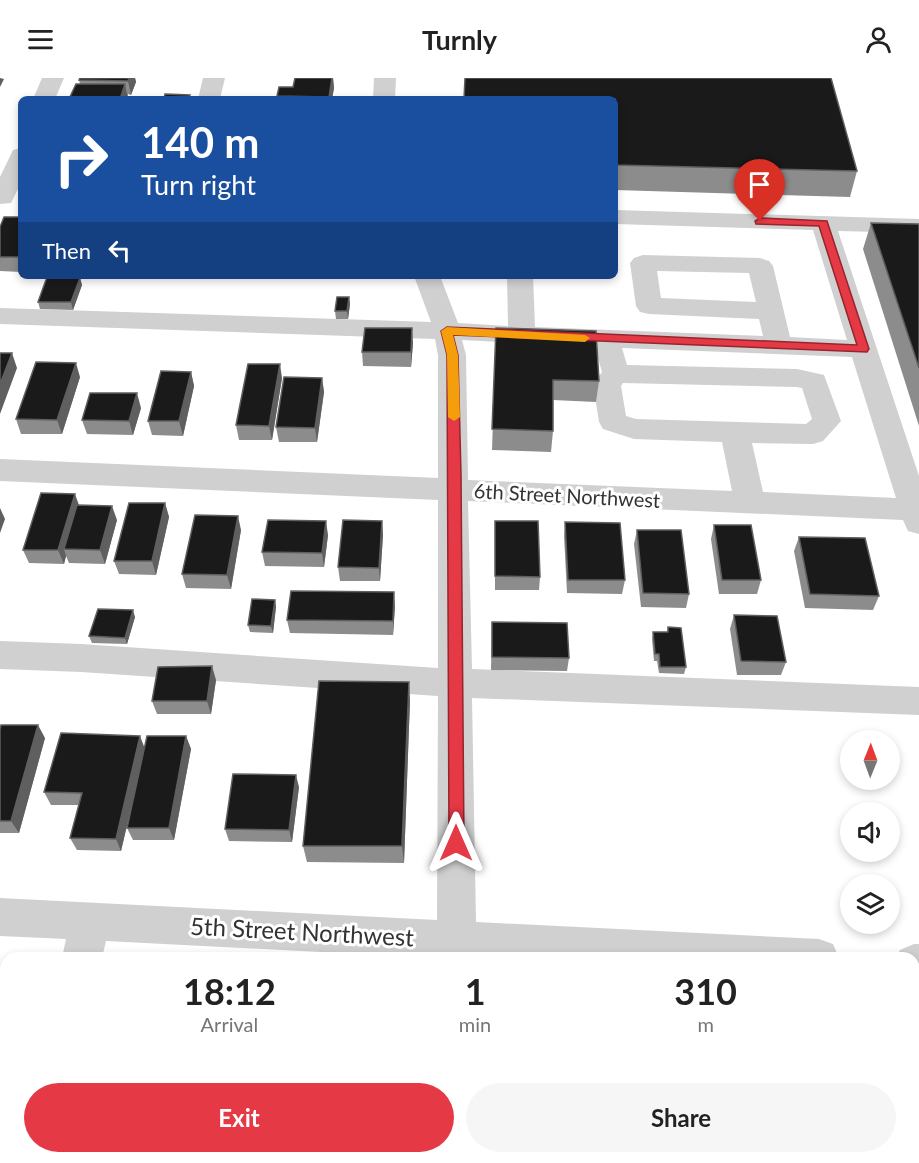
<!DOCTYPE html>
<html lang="en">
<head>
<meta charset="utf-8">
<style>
  body { margin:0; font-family:Lato,sans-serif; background:#f6f6f6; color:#222; height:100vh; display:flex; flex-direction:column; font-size:22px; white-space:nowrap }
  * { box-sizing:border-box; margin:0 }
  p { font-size:20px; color:#767676 }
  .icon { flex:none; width:33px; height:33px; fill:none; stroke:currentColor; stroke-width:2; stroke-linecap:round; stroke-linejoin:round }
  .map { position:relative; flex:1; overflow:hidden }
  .panel { position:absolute; left:0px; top:874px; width:920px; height:212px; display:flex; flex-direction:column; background:#fff; border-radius:18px 18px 0 0; box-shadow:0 3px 9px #0003 }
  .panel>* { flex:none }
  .guide { position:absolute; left:18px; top:18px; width:600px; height:183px; border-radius:9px; box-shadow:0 3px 9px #0003; background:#1a4fa0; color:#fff; overflow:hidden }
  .needle { width:39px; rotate:1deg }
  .tools { position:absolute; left:840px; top:652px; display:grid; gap:12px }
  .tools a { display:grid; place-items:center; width:60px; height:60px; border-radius:50%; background:#fff; box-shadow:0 3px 9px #0003; font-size:30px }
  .pin { position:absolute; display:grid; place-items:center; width:51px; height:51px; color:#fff; margin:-62px -26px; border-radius:50% 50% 50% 0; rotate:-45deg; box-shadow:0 0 6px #0007 }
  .pin .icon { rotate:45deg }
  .me { position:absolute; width:66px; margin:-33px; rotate:0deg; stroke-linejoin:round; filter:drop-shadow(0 0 4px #0008) }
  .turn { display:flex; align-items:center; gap:21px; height:126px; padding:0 24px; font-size:27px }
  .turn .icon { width:78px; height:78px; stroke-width:2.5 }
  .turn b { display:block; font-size:42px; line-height:51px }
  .then { display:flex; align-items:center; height:57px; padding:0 24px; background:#0003; gap:12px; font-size:22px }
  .eta { display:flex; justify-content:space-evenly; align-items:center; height:102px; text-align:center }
  .eta b { font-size:36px; font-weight:700; line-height:42px }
  .action { display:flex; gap:12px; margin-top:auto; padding:12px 24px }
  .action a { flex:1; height:69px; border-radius:36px; background:#e63946; color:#fff; font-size:24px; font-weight:700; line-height:69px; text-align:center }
  .action a+a { background:#f6f6f6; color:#222 }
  header { display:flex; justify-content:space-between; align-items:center; height:78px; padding:0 24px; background:#fff; font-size:27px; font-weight:700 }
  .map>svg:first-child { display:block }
</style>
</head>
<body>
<header><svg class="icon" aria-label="menu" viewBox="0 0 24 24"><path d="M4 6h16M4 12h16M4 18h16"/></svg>Turnly<svg class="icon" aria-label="person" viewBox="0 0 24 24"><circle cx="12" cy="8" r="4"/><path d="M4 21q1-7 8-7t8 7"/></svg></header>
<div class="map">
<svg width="919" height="1085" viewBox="0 0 919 1085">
  <rect width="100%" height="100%" fill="#fff"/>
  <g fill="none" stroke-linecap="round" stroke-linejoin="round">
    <path fill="#d0d0d0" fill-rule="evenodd" d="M42,0H64L55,21H33Z
      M203,0H225L220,21H198Z
      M374,0H396L395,21H373Z
      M21,70V105L11,125L0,126V99L13,72Z
      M615,132L919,141V155L838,153L919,398V456L908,453L903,442L468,423L472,591L919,609V637L472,620L476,844L819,861L833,866L839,880H437L106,863L102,880H62L66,861L0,858V820L437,842L438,618L81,594L0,591V563L81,566L438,590V422L0,403V381L438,400V277L435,261L0,246V230L431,244L414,198H440L458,245L508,248L507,198H533L535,249L763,258L759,241L649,236L640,234L636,228L630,185L634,180L643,177L760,180L769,183L773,188L790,259L847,262L813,152L615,146ZM657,193L749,195L756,224L661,220ZM462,262L595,269L602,294L593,306L599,344L603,351L634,361L722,364L732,413L468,402L466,277ZM622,270L852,279L896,420L763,414L752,365L813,366L823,363L841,343L824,297L797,291L627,287ZM623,305L797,309L802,310L812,341L806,346L636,341L626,338L621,308Z
      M914,866H919V906L914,905V880H896L900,872Z
      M18,1080H62L61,1085H17Z
      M435,1080H479V1085H435Z"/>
  </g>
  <path fill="#8c8c8c" d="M135,0L136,4L131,17L128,16V21H69L80,6L79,2Z
    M295,0H333L334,10L332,21H278L277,18L293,9Z
    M615,21L857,93L850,119L615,112Z
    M21,139V194L0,193V149Z
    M871,145L919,146V348L863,171Z
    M80,200L82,207L73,232L40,231L38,224Z
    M349,219L350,226L348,241H336L335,233Z
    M496,250L599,303L596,324L553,322V353L551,374L492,372Z
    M413,265L411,289L363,288L362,274Z
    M191,294L194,308L183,358L152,357L148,343Z
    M80,299L62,356H21L16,341Z
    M282,300L272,362H239L236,347Z
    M322,300L324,314L317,364H279L276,349Z
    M141,330L133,357L87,356L82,342Z
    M165,425L169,439L156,497L119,496L114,483Z
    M79,427L117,442L105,486L69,485L66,478L64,486L29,485L23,472Z
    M382,443L383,457L380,503H340L338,489Z
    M495,443L540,499L539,512H495Z
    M565,444L625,502L622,516L567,515L564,458Z
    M714,447L761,502L757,516H719L711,461Z
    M241,452L231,511L186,510L182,496Z
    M637,452L689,516L686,530L641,529L634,466Z
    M328,457L324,489L265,488L262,474Z
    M799,459L879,518L873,532L805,530L794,473Z
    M275,522L276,529L273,555L250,554L248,547Z
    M395,528L393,557L290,555L287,542Z
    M734,537L786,584L781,597H737L730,551Z
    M135,539L127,566L92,565L89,558Z
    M492,544L569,580L567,593L491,592Z
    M668,549L686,589L684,596L659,595L657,583H654L652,561L653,554H667Z
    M216,602L211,636H157L152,623Z
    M410,622L404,785L307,784L303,768Z
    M0,651L45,660L19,755H0Z
    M186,658L191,671L174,762H133L127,750L135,712L121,773L77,772L70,760L79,727H51L44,714L144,670Z
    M299,709L292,764L229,763L225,751Z
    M628,1080H914L919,1085H628Z"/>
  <path fill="#5f5f5f" d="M0,0L4,1L0,9Z
    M129,0H135L136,4L131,17L128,3Z
    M332,0H333L334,10L332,21H329Z
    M125,6L128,21H120Z
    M80,200L82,207L73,232L71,224Z
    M349,219L350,226L348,241L347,233Z
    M412,250L413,265L411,289V274Z
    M12,275L17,290L0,336V306Z
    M76,285L80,299L62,356L57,342Z
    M280,286L282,300L272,362L269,348Z
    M191,294L194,308L183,358L179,343Z
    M322,300L324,314L317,364L315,350Z
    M137,315L141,330L133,357L129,343Z
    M75,416L80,430L64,471L66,478L64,486L58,472Z
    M165,425L169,439L156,497L152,483Z
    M112,428L117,442L105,486L100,472Z
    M0,430L5,441L0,455Z
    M238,438L241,452L231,511L227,497Z
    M326,443L328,457L324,489L322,475Z
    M382,443L383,457L380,503L379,490Z
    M394,514L395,528L393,557V543Z
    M275,522L276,529L273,555L271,548Z
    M133,532L135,539L127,566L125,560Z
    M212,588L216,602L211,636L207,623Z
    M409,604L410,622L404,785L402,768Z
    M38,647L45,660L19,755L11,743Z
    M140,658L145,671L121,773L116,761Z
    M186,658L191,671L174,762L169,750Z
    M296,697L299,709L292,764L289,752Z"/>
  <path fill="#1a1a1a" stroke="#5f5f5f" stroke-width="1.5" d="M80,0H129L128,3L79,2Z
    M295,0H332L329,19L277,18L279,9H293Z
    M465,0H831L857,93L615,87V21H464Z
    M76,6H125L120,21H69Z
    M165,16L190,17L189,21H164Z
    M4,139H21V174L19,179H0V149Z
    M871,145L919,146V290Z
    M47,199L80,200L71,224H38Z
    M337,219H349L347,233H335Z
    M365,250H412L411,274H362Z
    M496,250L596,253L599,303L553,302V353L492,351Z
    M0,275H12L0,306Z
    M36,284L76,285L57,342L16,341Z
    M248,286H280L269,348L236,347Z
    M161,293L191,294L179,343H148Z
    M284,299L322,300L315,350L276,349Z
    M90,315H137L129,343L82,342Z
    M41,415L75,416L58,472H23Z
    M129,425H165L152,483H114Z
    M77,427L112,428L100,472L64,471Z
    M195,437L238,438L227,497L182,496Z
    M268,442L326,443L322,475L262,474Z
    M343,442L382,443L379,490L338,489Z
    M495,443H538L540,499L495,498Z
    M565,444L620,445L625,502H568Z
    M714,447H751L761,502H722Z
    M637,452H681L689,516L643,515Z
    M799,459L865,460L879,518L810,516Z
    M291,513L394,514L393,543L287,542Z
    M252,521L275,522L271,548L248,547Z
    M98,531L133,532L125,560L89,558Z
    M734,537L777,538L786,584L741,583Z
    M492,544L567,545L569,580L492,579Z
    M668,549L681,550L686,589H660L659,576H655L653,554H668Z
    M212,588L207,623H152L158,589Z
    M319,603L409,604L402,768H303Z
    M1,647H38L11,743H0V651Z
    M61,655L140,658L116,761L70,760L82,715L44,714Z
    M147,658H186L169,750H127Z
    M233,696L296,697L289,752L225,751Z
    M914,1017L919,1040V1085H636L635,1080H914Z"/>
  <path fill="#e63946" stroke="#96252e" stroke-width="1.5" d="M760,140L827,143L869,271L867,274L453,257L458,277L461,397L464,765L462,770L456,772L451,770L449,765L447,277L441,253L447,249L857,267L819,148L756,146L755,143Z"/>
  <path fill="#f59e0b" d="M447,249L585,257L590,260L585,264L453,257L458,277L460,339L454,343L448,339L447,277L441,253Z"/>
  <g text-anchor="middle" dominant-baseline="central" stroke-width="6" stroke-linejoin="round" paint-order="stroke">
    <g font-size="20" fill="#333" stroke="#fff">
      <text transform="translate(567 417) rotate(3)">6th Street Northwest</text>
    </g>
    <g font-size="24" fill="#333" stroke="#fff">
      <text transform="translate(302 853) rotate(3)">5th Street Northwest</text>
    </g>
  </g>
</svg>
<div class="tools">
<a><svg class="needle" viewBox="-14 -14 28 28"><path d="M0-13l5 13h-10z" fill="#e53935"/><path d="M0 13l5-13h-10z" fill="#767676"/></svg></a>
<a><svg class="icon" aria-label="sound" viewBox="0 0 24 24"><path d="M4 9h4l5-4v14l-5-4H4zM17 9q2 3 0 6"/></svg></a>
<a><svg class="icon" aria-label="layers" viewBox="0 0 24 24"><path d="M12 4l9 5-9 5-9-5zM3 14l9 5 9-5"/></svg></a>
</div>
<div class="pin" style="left:760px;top:143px;background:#d93025"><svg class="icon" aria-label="arrive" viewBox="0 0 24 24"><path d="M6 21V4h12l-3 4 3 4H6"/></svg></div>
<svg class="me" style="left:456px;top:765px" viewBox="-20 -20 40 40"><path d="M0-17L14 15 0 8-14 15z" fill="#e63946" stroke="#fff" stroke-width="4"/></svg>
<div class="guide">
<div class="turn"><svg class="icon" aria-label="right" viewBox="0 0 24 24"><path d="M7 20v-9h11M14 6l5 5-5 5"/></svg><div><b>140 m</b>Turn right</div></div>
<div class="then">Then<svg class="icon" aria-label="left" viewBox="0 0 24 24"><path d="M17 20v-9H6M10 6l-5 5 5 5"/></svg></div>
</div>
<section class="panel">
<div class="eta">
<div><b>18:12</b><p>Arrival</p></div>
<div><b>1</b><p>min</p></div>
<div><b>310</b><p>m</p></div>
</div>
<div class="action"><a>Exit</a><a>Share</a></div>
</section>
</div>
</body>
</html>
